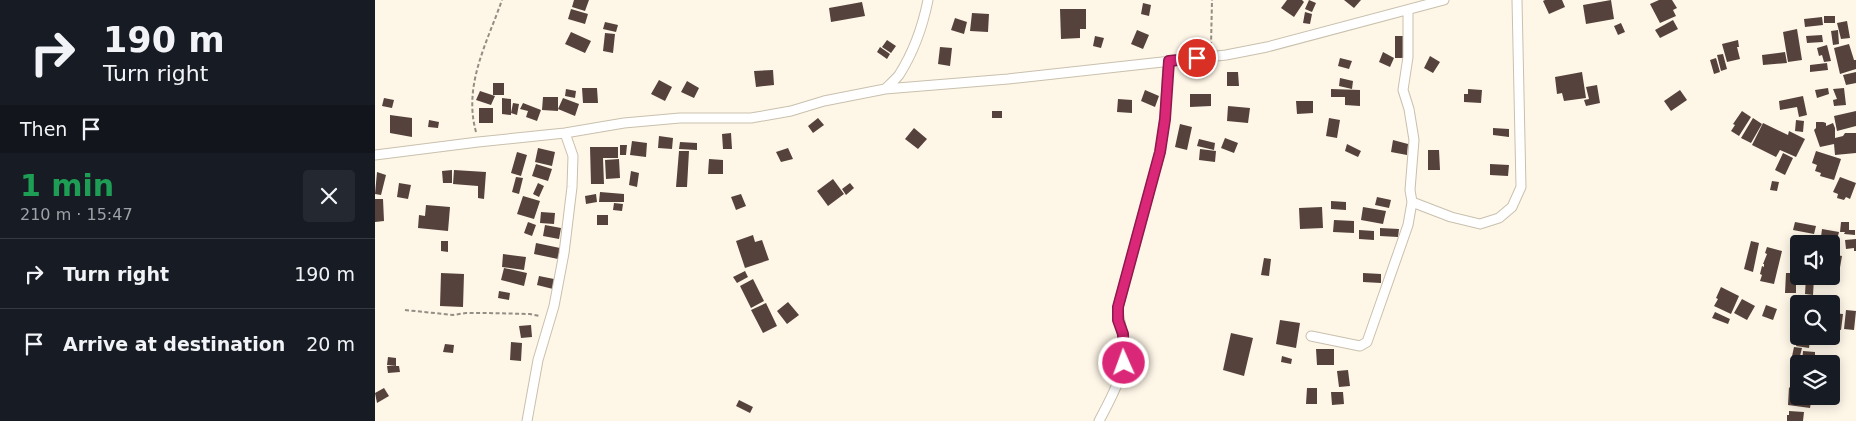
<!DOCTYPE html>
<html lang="en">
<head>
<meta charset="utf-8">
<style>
  body { margin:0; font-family:"DejaVu Sans",sans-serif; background:#242831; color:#f1f3f6; height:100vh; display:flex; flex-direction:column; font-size:19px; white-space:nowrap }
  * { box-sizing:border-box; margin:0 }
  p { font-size:16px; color:#9ea1a6 }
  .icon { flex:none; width:28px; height:28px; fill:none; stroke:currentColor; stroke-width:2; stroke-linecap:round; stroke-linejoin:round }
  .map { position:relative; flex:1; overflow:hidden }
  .details { display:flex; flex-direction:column; background:#171b24; width:375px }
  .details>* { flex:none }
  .guide { background:#171b24; color:#f1f3f6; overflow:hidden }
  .fabs { position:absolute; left:1415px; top:235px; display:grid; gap:10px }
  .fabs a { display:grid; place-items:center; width:50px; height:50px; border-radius:5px; background:#171b24; box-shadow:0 2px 12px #0003; font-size:25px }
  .pin { position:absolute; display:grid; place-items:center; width:42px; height:42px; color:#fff; margin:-21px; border:2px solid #fff; border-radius:50%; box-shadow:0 1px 5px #0007 }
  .me { position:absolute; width:55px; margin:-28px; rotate:358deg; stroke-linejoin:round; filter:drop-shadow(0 0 4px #0008) }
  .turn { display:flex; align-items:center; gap:18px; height:105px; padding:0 20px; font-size:22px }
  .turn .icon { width:65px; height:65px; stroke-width:2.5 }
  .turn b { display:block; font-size:35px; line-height:42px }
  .then { display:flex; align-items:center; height:48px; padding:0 20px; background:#0003; gap:10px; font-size:19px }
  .round { display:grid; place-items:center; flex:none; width:52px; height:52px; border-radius:5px; background:#242831 }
  .overview { display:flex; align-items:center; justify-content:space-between; height:85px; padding:0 20px }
  h1 { font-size:30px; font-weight:700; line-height:38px; color:#1e9e55 }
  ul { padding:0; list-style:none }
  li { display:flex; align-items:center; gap:15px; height:70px; padding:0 20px; border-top:1px solid #363941 }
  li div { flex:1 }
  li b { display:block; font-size:19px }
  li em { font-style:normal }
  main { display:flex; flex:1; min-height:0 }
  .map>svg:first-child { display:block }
</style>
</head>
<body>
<main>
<section class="details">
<div class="guide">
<div class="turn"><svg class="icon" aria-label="right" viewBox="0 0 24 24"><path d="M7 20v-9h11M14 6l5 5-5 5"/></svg><div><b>190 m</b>Turn right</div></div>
<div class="then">Then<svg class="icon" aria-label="arrive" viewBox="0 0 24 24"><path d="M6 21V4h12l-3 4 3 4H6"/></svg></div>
</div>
<div class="overview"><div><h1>1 min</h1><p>210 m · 15:47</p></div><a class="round"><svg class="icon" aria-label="close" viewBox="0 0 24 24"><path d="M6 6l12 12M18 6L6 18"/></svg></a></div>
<ul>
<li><svg class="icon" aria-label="right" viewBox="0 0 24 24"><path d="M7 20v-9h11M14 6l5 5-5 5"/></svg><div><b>Turn right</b></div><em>190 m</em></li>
<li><svg class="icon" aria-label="arrive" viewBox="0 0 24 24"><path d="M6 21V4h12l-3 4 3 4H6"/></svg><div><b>Arrive at destination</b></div><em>20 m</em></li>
</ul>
</section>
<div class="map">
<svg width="1481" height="421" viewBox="0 0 1481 421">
  <rect width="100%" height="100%" fill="#fef6e7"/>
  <path fill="#55423c" d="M199,0H214L210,11L197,7Z
    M912,0H927L929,2L919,17L906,8Z
    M934,0L941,3L937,12L930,9Z
    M969,0H986L979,8Z
    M1170,0H1187L1190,7L1174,14L1168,1Z
    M1236,0L1239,19L1211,24L1208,5Z
    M1284,0H1297L1302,8L1298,10L1301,16L1285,23L1275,4Z
    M487,2L490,16L456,22L454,8Z
    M768,3L776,5L774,16L766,14Z
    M196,9L213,14L210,24L193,19Z
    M685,9H711V29H705V38L686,39Z
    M930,12L937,14L935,24L928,23Z
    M597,13L614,14L613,32L595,31Z
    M1449,16H1460V23H1449Z
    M1447,17L1448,25L1430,27L1429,19Z
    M580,18L592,22L589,34L576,30Z
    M1298,20L1303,29L1285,38L1280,30Z
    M1472,21L1475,38L1466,39L1462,23Z
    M230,22L243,25L241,32L228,29Z
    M1246,23L1250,32L1243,35L1239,26Z
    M1422,29L1427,60L1413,62L1408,32Z
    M762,30L774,35L768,49L756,44Z
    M1463,30L1464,44L1458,45L1456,31Z
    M196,32L216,41L210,53L190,44Z
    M230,33L240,34L238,53L228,51Z
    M1447,35L1448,42L1432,43L1431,36Z
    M720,36L729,38L726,48L718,46Z
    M1020,36H1030L1029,58H1020Z
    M512,40L521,46L516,53L507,47Z
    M1363,40L1364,47H1362L1365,59L1352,62L1347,44Z
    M1474,44L1479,60H1481V69L1465,74L1459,48Z
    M1452,45L1456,61L1449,62L1447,55L1444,56L1442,48Z
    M505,47L515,54L512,59L502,52Z
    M565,47L577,48L575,66L563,64Z
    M1008,52L1019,58L1015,67L1004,62Z
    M1410,52L1412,63L1388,65L1387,55Z
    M1348,54L1352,69L1346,71L1342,55Z
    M1055,56L1065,62L1058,73L1049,68Z
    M965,58L977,61L974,69L963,66Z
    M1341,58L1345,72L1339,74L1335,60Z
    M1452,63L1453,70L1435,72V65Z
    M398,70L399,85L381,87L379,71Z
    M852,72H863L864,86H852Z
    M1207,72L1211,98L1189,101L1187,93L1182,94L1180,77Z
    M1481,72V83L1471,85L1468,75Z
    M965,78L978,81L977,89L964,86Z
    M284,80L297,87L290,101L276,94Z
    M312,81L324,88L319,98L306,92Z
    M118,83H129V95H118Z
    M1222,85L1225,103L1211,106L1209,100L1214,99L1211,87Z
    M207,88H222L223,103H208Z
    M1453,88L1454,94L1442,98L1440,90Z
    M1469,88L1471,105L1459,106L1458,100L1462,99L1458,89Z
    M191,89L201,91L200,98L190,96Z
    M956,89L985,90V106L970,105V97H956Z
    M1093,89L1107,90L1106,103L1089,102V94H1093Z
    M770,90L784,96L780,107L766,101Z
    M1305,90L1312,100L1296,111L1289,101Z
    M105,91L120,96L116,105L101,100Z
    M815,94H836V106L815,107Z
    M1428,96L1432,115L1424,117L1422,107L1405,110L1404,101Z
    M168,97H183V111L167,110Z
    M9,98L19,100L17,108L7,106Z
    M127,98L136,99V115L127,114Z
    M188,98L204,104L200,116L183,109Z
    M743,99L757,100V113L742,112Z
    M921,101H938V113L922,114Z
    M138,103L144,104L142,115L136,113Z
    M148,103L166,110L162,121L151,117L153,111L145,109Z
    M853,106L875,108L873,123L852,121Z
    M104,108H118V123H104Z
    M617,111H627V118H617Z
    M1367,111L1376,117L1364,136L1356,131L1360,125L1358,124Z
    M1481,111V126L1462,131L1459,116Z
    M15,115L37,118V137L15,133Z
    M443,118L449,125L438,133L433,126Z
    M954,118L965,120L962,138L951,136Z
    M1378,118L1387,124L1376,143L1366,138Z
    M54,120L64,122L63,128L53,127Z
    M1421,120L1429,121L1428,132L1420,131Z
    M1441,122H1448L1451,123V126L1458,123L1460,128V138L1468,136L1470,133H1481V153L1460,155L1459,144L1445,147L1439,130L1441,128Z
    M1388,123L1413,135L1414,131L1430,139L1421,157L1405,150L1401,157L1377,145Z
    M805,124L817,127L812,150L800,147Z
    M539,128L552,139L543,149L530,139Z
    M1118,128L1134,129V137L1118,135Z
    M356,133L357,149H348L347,134Z
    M284,136L298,138L297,149L283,148Z
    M850,138L863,143L859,153L846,148Z
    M824,139L840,143L839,150L822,146Z
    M1018,140L1033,144L1032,155L1016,152Z
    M257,141L272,143L271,157L255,155Z
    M305,142L322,143V150L304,149Z
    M972,144L986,151L983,157L970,151Z
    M245,145H252L251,155H245Z
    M215,147H243V158H228L229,184H216Z
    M163,148L180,152L177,166L160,162Z
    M413,148L418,159L406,162L401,152Z
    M825,149L841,151L840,162L824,160Z
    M1053,150H1064L1065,170H1053Z
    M304,151H314L312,187H301Z
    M1441,151L1466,159L1459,180L1445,176L1446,173L1440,171L1442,165L1437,163Z
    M142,152L152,155L146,176L136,173Z
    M1408,153L1418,158L1410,175L1400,170Z
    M244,159L245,178L231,179L230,160Z
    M334,159L348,160V174H333Z
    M161,164L177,169L173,181L157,176Z
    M1115,164L1134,165L1133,176L1115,175Z
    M77,170V183H68L67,171Z
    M79,170L111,172L109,199L103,198V186L78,184Z
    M256,171L264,173L262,187L254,185Z
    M2,172L11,175L6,195L0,194Z
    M141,177L148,178L144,194L137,192Z
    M1465,177L1481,183L1475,199L1471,197L1469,200L1462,198L1463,194L1458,192Z
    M458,179L469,194L453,206L442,191Z
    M1397,181L1404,182L1402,191L1395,190Z
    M24,183L36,185L33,199L22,197Z
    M163,183L169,186L164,197L158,194Z
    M475,183L479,188L471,195L467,189Z
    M225,192L249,194V202H224Z
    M221,194L222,202L211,204L210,196Z
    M366,194L371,206L361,210L356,197Z
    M148,196L165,201L159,219L142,214Z
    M1002,197L1016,200L1014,208L1000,205Z
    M0,199H8L9,221L0,222Z
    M956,201L971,202V210L956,209Z
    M239,203L248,204L247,211L238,210Z
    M51,205L75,207L73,231L43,228L44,215L50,216Z
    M947,207L948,228L925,229L924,208Z
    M988,207L1011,211L1008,224L986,220Z
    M166,212L180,213L179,224L165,223Z
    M222,215H233V225H222Z
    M959,220L979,221V233L958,232Z
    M153,222L161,225L157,236L149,233Z
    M1420,222L1441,226L1439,234L1418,230Z
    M1466,222H1474V230H1480V235L1469,234L1470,232H1465Z
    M170,225L186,228L184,239L168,236Z
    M1005,228L1024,229L1023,237L1005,236Z
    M1447,229L1464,232L1462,240L1446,237Z
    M984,230L999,231V240L984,239Z
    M378,235L380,242L387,240L394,260L370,268L361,241Z
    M1481,239V251H1479V248L1471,249L1470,240Z
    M66,241H73V252L66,251Z
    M1376,241L1384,243L1378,272L1369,269Z
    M161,243L185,248L183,259L159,254Z
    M1392,247L1407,251L1399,284L1385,281L1387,275L1385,274L1387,266L1389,267V264H1388L1392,254L1390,253Z
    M128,254L151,257L149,270L127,267Z
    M1456,254L1467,256L1463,279L1451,277L1456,276Z
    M889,258L896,259L894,276L886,275Z
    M129,268L152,273L149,286L126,280Z
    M370,271L373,277L362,283L358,277Z
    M66,273L89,274L88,307L65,306Z
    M988,273L1006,274V283L988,282Z
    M1411,273H1424V276H1428V280H1421V293H1410Z
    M164,276L179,279L178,289L162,285Z
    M1431,277L1439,278L1438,295L1430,294Z
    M378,279L389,301L376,308L365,286Z
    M1346,287L1364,296L1356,314L1339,306L1343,299L1341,298Z
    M124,291L135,293L134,300L123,298Z
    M1367,299L1380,306L1372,320L1359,313Z
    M413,302L424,315L412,324L402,311Z
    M1423,302H1424V324L1418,322Z
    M391,303L402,326L388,333L376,310Z
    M1391,305L1402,309L1398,320L1387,316Z
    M1471,310L1481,311L1479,330L1469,329Z
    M1340,312L1355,319L1353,324L1337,318Z
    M1456,313L1468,314L1466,330L1456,329Z
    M905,320L925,323L921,348L901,344Z
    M156,325L157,337L146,338L144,326Z
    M856,333L878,338L869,376L848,370Z
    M1423,338L1435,340L1434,348L1421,346Z
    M136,342L147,343L146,361L135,360Z
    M70,344L79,345L78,353L68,352Z
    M1419,347L1427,348L1423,364L1417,363L1416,361Z
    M941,349H959V365H942Z
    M1428,351L1440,352V364H1427Z
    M907,356L917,359L916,364L906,362Z
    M13,357L21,358V366L12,365Z
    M12,366H24L25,372L13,373Z
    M973,370L975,386L964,387L962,371Z
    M1417,380L1424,381V396H1437L1435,408L1413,405L1414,387L1415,388Z
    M9,388L14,396L2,403L0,393Z
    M932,388H942V404H931Z
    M956,392H968L969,404L957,405Z
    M364,400L378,407L375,413L361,406Z
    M1414,411L1429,412L1428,421H1412V415H1414Z"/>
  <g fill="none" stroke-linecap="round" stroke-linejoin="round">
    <g stroke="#c9c0ad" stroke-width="11">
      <path id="minor" d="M1033,11V57L1028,90L1034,109L1039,140L1035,190L1037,202L1076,217L1105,224L1124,218L1137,207L1146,187L1142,0
        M510,89C514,85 520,80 524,75C538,53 548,25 553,0
        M0,155L103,142L190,133L249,123L305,118H376L416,111L449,101L510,89L633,79L851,55L892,47L1069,0
        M936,336L985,346L992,342L1033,225L1037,202
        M152,421L163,360L179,306L189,253L197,187L198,156L190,133
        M724,421C740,390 751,374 748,337C747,327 743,318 743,307L785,152L790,119L793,61"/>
    </g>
    <path stroke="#938e83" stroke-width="2" stroke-dasharray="4 2.5" stroke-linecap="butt" d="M836,46L837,0
      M101,132C88,85 112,43 127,0
      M30,310L78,315L91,313H112L155,314L165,316"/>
    <use href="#minor" stroke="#fff" stroke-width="9"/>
  </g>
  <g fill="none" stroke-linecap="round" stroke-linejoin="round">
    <g stroke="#8e194d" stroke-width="12">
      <path id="route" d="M749,363L748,334L743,320V307L785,152L790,119L794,61L822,58"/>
    </g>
    <use href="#route" stroke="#db2777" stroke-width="9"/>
  </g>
</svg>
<div class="fabs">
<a><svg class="icon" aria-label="sound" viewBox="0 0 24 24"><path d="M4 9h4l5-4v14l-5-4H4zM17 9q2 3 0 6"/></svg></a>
<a><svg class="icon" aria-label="search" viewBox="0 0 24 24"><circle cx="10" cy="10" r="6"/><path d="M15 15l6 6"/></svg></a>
<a><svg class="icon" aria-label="layers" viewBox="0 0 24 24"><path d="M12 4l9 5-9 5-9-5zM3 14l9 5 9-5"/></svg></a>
</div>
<div class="pin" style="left:822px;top:58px;background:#d93025"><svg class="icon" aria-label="arrive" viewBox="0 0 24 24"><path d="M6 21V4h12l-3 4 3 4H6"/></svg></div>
<svg class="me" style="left:749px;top:363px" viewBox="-20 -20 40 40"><circle r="17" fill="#db2777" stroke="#fff" stroke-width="3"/><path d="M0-11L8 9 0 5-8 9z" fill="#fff"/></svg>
</div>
</main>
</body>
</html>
